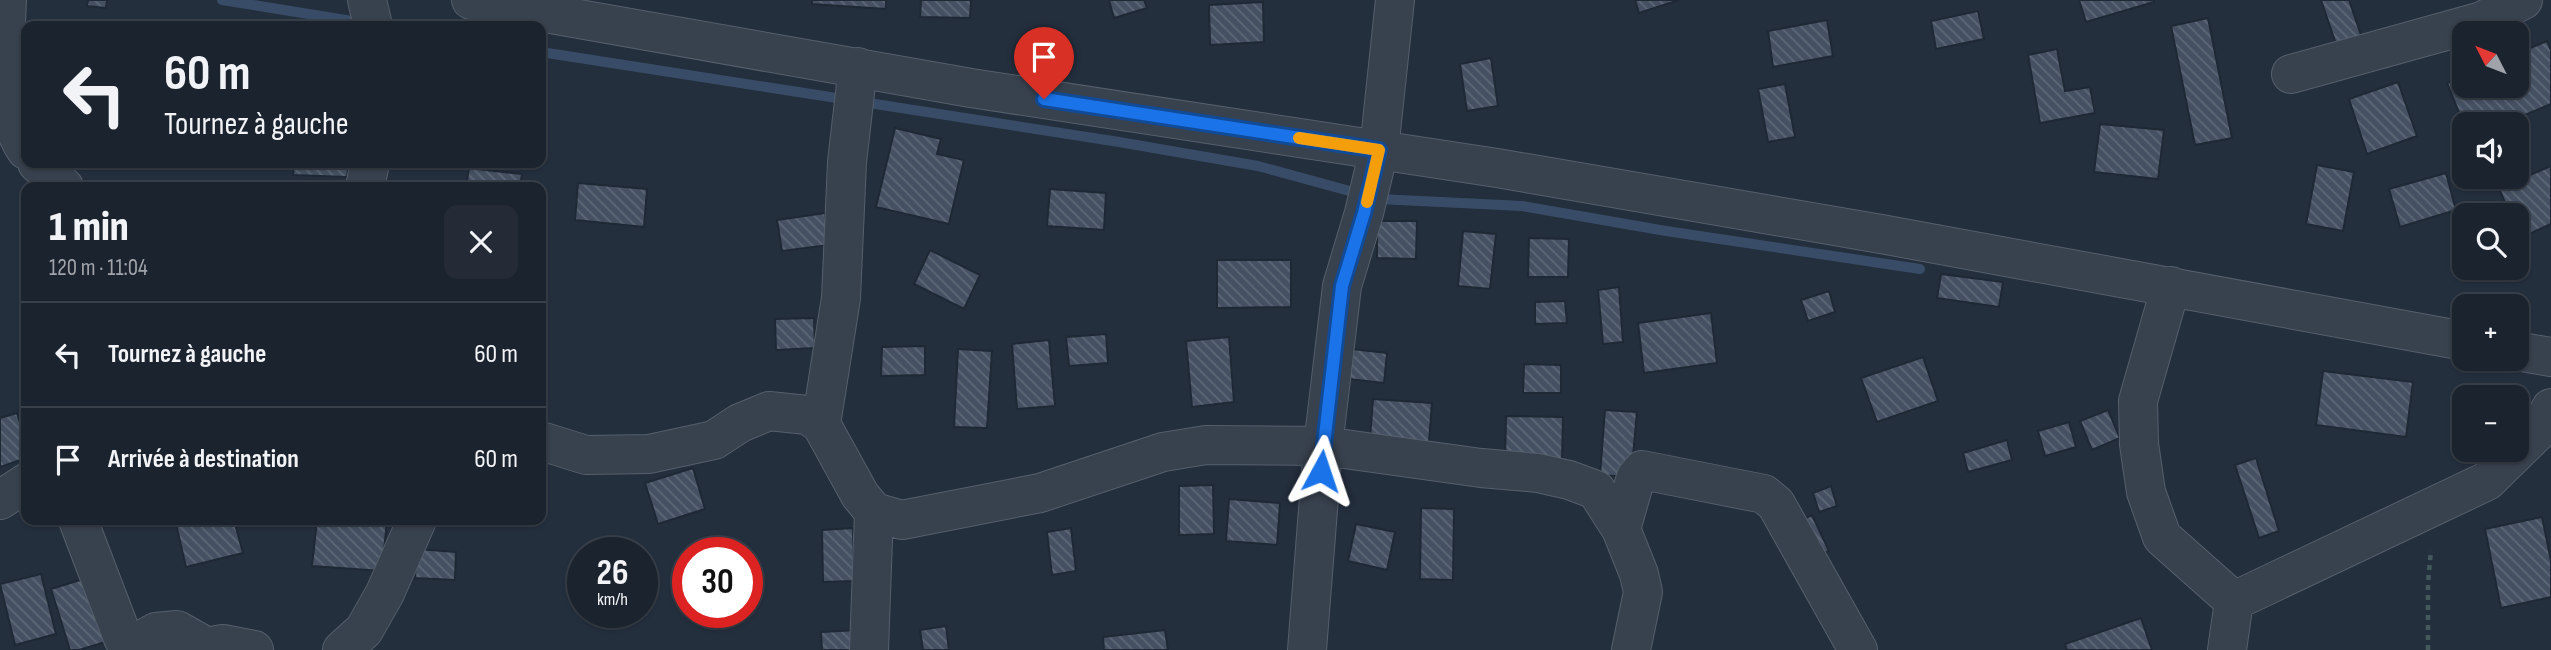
<!DOCTYPE html>
<html lang="fr">
<head>
<meta charset="utf-8">
<style>
  body { margin:0; font-family:"Sofia Sans Condensed",sans-serif; background:#242b36; color:#f1f3f6; height:100vh; display:flex; flex-direction:column; font-size:26px; white-space:nowrap }
  * { box-sizing:border-box; margin:0 }
  p { font-size:23px; color:#a0a4aa }
  .icon { flex:none; width:38px; height:38px; fill:none; stroke:currentColor; stroke-width:2; stroke-linecap:round; stroke-linejoin:round }
  .map { position:relative; flex:1; overflow:hidden }
  .side { position:absolute; left:21px; top:182px; width:525px; height:343px; display:flex; flex-direction:column; background:#1b232e; border-radius:14px; box-shadow:0 2px 5px #0004,0 0 0 2px #39404a }
  .side>* { flex:none }
  .banner { position:absolute; left:21px; top:21px; width:525px; height:147px; border-radius:14px; box-shadow:0 2px 5px #0004,0 0 0 2px #39404a; background:#1b232e; color:#f1f3f6; overflow:hidden }
  .needle { width:46px; rotate:312deg }
  .tools { position:absolute; left:2452px; top:21px; display:grid; gap:14px }
  .tools a { display:grid; place-items:center; width:77px; height:77px; border-radius:14px; background:#1b232e; box-shadow:0 2px 5px #0004,0 0 0 2px #39404a; font-size:35px }
  .speed { position:absolute; left:567px; top:537px; display:flex; gap:14px; font-size:35px; font-weight:700; text-align:center }
  .speed>* { display:grid; place-content:center; width:91px; height:91px; border-radius:50%; background:#1b232e; box-shadow:0 2px 5px #0004,0 0 0 2px #39404a; line-height:1 }
  .speed small { font-size:18px; font-weight:400 }
  .speed .limit { border:10px solid #d22; background:#fff; color:#111 }
  .pin { position:absolute; display:grid; place-items:center; width:60px; height:60px; color:#fff; margin:-72px -30px; border-radius:50% 50% 50% 0; rotate:-45deg; box-shadow:0 0 7px #0007 }
  .pin .icon { rotate:45deg }
  .me { position:absolute; width:77px; margin:-38px; rotate:5deg; stroke-linejoin:round; filter:drop-shadow(0 0 5px #0008) }
  .turn { display:flex; align-items:center; gap:24px; height:147px; padding:0 28px; font-size:32px }
  .turn .icon { width:91px; height:91px; stroke-width:2.5 }
  .turn b { display:block; font-size:49px; line-height:60px }
  .round { display:grid; place-items:center; flex:none; width:74px; height:74px; border-radius:14px; background:#242b36 }
  .overview { display:flex; align-items:center; justify-content:space-between; height:119px; padding:0 28px }
  h1 { font-size:42px; font-weight:800; line-height:52px }
  ul { padding:0; list-style:none }
  li { display:flex; align-items:center; gap:21px; height:105px; padding:0 28px; border-top:2px solid #39404a }
  li div { flex:1 }
  li b { display:block; font-size:26px }
  li em { font-style:normal }
  .map>svg:first-child { display:block }
</style>
</head>
<body>
<div class="map">
<svg width="2551" height="650" viewBox="0 0 2551 650">
  <defs>
    <pattern id="building-back-hatch" width="6" height="6" patternUnits="userSpaceOnUse" patternTransform="scale(1.75)"><rect width="6" height="6" fill="#455162"/><path d="M-1 5l2 2M0 0l6 6M5-1l2 2" fill="none" stroke="#5d6877"/></pattern>
  </defs>
  <rect width="100%" height="100%" fill="#242f3e"/>
  <g fill="none" stroke-linecap="round" stroke-linejoin="round">
    <path stroke="#394c67" stroke-width="10" d="M222,0L364,23
      M541,52L1119,142L1258,166L1379,199L1522,206L1666,231L1920,269"/>
  </g>
  <path fill="url(#building-back-hatch)" stroke="#1f2835" stroke-width="2" d="M88,0H107L106,8L87,6Z
    M812,0H886V9L812,4Z
    M921,0H971L970,18L920,17Z
    M1109,0H1144L1147,8L1114,18Z
    M1635,0H1679L1639,13Z
    M2079,0H2154V2L2086,22Z
    M2321,0H2349L2363,41L2338,50Z
    M1263,2L1264,42L1210,45L1209,5Z
    M1978,11L1984,39L1936,49L1931,21Z
    M2208,18L2232,138L2195,145L2171,26Z
    M1827,20L1833,56L1773,67L1768,31Z
    M2547,41L2551,50V104L2503,124L2464,125L2447,83L2464,76V86H2516V54Z
    M2057,49L2065,91L2090,87L2095,113L2040,123L2028,55Z
    M1491,58L1498,106L1467,111L1460,64Z
    M2398,82L2417,136L2367,154L2349,99Z
    M1785,84L1795,137L1768,142L1758,89Z
    M2100,124L2164,130L2158,179L2094,172Z
    M895,128L941,139L937,154L964,160L949,224L876,207Z
    M186,163H240L239,168Z
    M294,163H349L347,177L293,175Z
    M2317,165L2354,172L2343,231L2306,224Z
    M2551,166V224L2520,238L2516,230V215H2510L2499,188Z
    M469,168L522,174L520,187H466Z
    M2446,173L2456,210L2400,227L2389,189Z
    M578,183L647,189L644,227L575,220Z
    M1050,189L1106,193L1104,230L1047,226Z
    M825,213L829,245L782,251L777,220Z
    M1377,221H1417L1416,259L1377,258Z
    M1463,231L1496,234L1490,289L1458,286Z
    M1529,238L1569,239L1568,277H1528Z
    M930,250L980,275L964,309L914,284Z
    M1217,260H1291V307L1217,308Z
    M1941,274L2003,282L1999,307L1937,298Z
    M1619,287L1623,342L1603,344L1598,290Z
    M1829,291L1835,312L1808,321L1801,300Z
    M1565,301L1567,323L1535,324V302Z
    M1711,313L1717,363L1644,373L1638,323Z
    M814,318L815,348L776,350L775,319Z
    M1106,334L1108,363L1069,366L1066,337Z
    M1229,337L1234,402L1192,407L1186,341Z
    M1049,340L1055,406L1017,409L1012,344Z
    M925,346V375L881,376L882,347Z
    M1343,348L1387,353L1384,383L1340,378Z
    M958,349L992,351L987,428L954,427Z
    M1923,357L1938,401L1877,422L1861,378Z
    M1524,364L1561,365V393H1523Z
    M2323,371L2413,382L2406,437L2316,425Z
    M1373,399L1432,403L1429,442L1370,438Z
    M1605,410L1637,412L1631,477L1600,475Z
    M2108,410L2120,438L2092,450L2080,421Z
    M17,413L26,442V458L0,467V418Z
    M1506,416L1563,417L1562,461L1505,460Z
    M2069,422L2076,447L2045,456L2038,431Z
    M2007,440L2012,460L1968,472L1963,453Z
    M2256,458L2279,531L2259,538L2235,465Z
    M693,468L705,509L658,524L645,483Z
    M1213,485L1214,534L1179,535V486Z
    M1831,486L1837,506L1819,512L1813,493Z
    M1229,499L1280,503L1277,545L1226,541Z
    M1421,508L1454,509L1453,580L1420,579Z
    M1812,515L1829,551L1810,559L1793,524Z
    M2542,517L2551,561V597L2501,608L2485,529Z
    M175,520H234L243,553L186,567Z
    M317,520H387L382,571L312,566Z
    M1356,524L1395,532L1387,570L1348,561Z
    M853,528L854,581L823,582L822,530Z
    M1071,528L1076,571L1052,575L1047,532Z
    M417,549L456,552L455,580L415,578Z
    M41,574L56,634L15,645L0,584Z
    M93,576L112,640L79,650H70L51,589Z
    M2141,618L2152,650H2067L2065,644Z
    M946,626L949,650H923L920,630Z
    M858,630L859,650H822L821,632Z
    M1165,630L1168,650H1104L1103,637Z"/>
  <g fill="none" stroke-linecap="round" stroke-linejoin="round">
    <g stroke="#565f6c" stroke-width="40">
      <path id="minor" d="M7,0C5,45 0,114 26,150
        M367,0L373,26
        M471,0L971,88L1497,168L1881,234L2464,341
        M2291,74L2482,21L2523,0
        M37,163L64,187
        M365,187L370,163
        M2171,286L2138,401L2139,444L2146,492L2162,537L2234,601L2227,650
        M2516,351L2551,357
        M821,424L841,298L847,162L858,67
        M541,441L586,455L649,454L714,440L740,423L769,411L807,415L821,424L860,495L874,512L902,520L1040,493L1163,452L1206,445L1323,446L1481,468L1538,473L1569,480L1596,490L1621,529L1639,574L1643,592L1631,650
        M0,500L26,483
        M78,520L123,638L134,644L156,632L177,630L207,647L223,644L254,650
        M1621,529L1636,477L1642,470L1764,494L1776,504L1858,650
        M2234,601L2487,481L2537,432L2551,408
        M342,650L364,630L385,593L417,520
        M869,650L874,512
        M1307,650L1323,446L1342,286L1364,213L1379,150L1395,0"/>
    </g>
    <path stroke="#44595c" stroke-width="4.5" stroke-dasharray="5 5" stroke-linecap="butt" d="M2428,650V583L2431,550"/>
    <use href="#minor" stroke="#38414e" stroke-width="38"/>
  </g>
  <g fill="none" stroke-linecap="round" stroke-linejoin="round">
    <g stroke="#114b97" stroke-width="18">
      <path id="route" d="M1044,99L1379,150L1364,213L1342,286L1321,471"/>
    </g>
    <use href="#route" stroke="#1a73e8" stroke-width="12"/>
    <path stroke="#f59e0b" stroke-width="12" d="M1299,138L1379,150L1367,202"/>
  </g>
</svg>
<div class="tools">
<a><svg class="needle" viewBox="-14 -14 28 28"><path d="M0-13l5 13h-10z" fill="#e53935"/><path d="M0 13l5-13h-10z" fill="#a0a4aa"/></svg></a>
<a><svg class="icon" aria-label="sound" viewBox="0 0 24 24"><path d="M4 9h4l5-4v14l-5-4H4zM17 9q2 3 0 6"/></svg></a>
<a><svg class="icon" aria-label="search" viewBox="0 0 24 24"><circle cx="10" cy="10" r="6"/><path d="M15 15l6 6"/></svg></a>
<a>+</a>
<a>−</a>
</div>
<div class="speed"><div>26<small>km/h</small></div><div class="limit">30</div></div>
<div class="pin" style="left:1044px;top:99px;background:#d93025"><svg class="icon" aria-label="arrive" viewBox="0 0 24 24"><path d="M6 21V4h12l-3 4 3 4H6"/></svg></div>
<svg class="me" style="left:1321px;top:471px" viewBox="-20 -20 40 40"><path d="M0-17L14 15 0 8-14 15z" fill="#1a73e8" stroke="#fff" stroke-width="4"/></svg>
<div class="banner">
<div class="turn"><svg class="icon" aria-label="left" viewBox="0 0 24 24"><path d="M17 20v-9H6M10 6l-5 5 5 5"/></svg><div><b>60 m</b>Tournez à gauche</div></div>
</div>
<section class="side">
<div class="overview"><div><h1>1 min</h1><p>120 m · 11:04</p></div><a class="round"><svg class="icon" aria-label="close" viewBox="0 0 24 24"><path d="M6 6l12 12M18 6L6 18"/></svg></a></div>
<ul>
<li><svg class="icon" aria-label="left" viewBox="0 0 24 24"><path d="M17 20v-9H6M10 6l-5 5 5 5"/></svg><div><b>Tournez à gauche</b></div><em>60 m</em></li>
<li><svg class="icon" aria-label="arrive" viewBox="0 0 24 24"><path d="M6 21V4h12l-3 4 3 4H6"/></svg><div><b>Arrivée à destination</b></div><em>60 m</em></li>
</ul>
</section>
</div>
</body>
</html>
